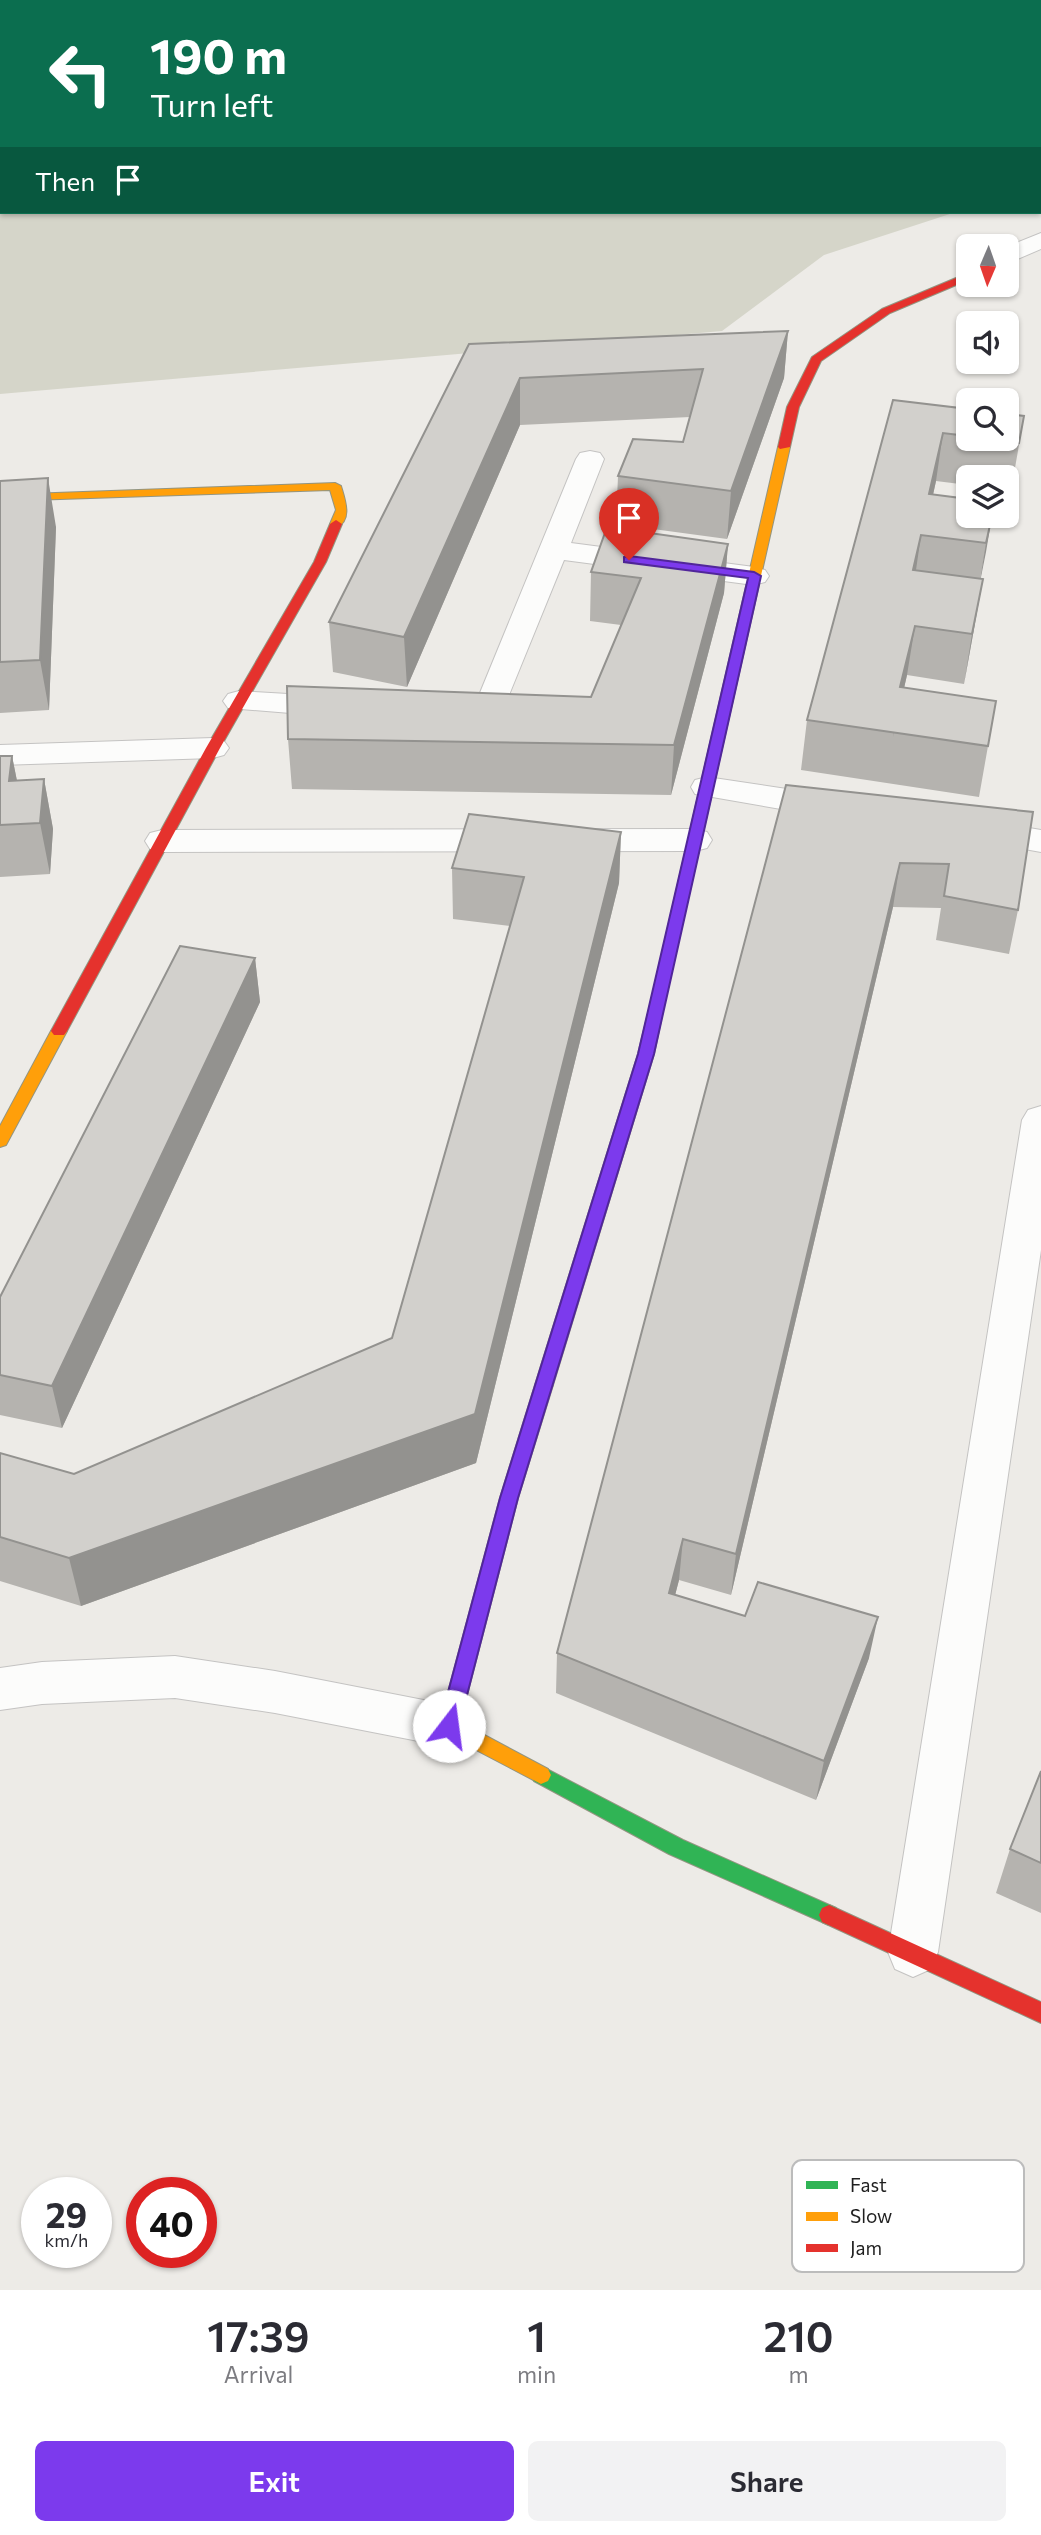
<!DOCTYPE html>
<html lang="en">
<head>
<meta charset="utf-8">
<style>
  body { margin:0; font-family:Commissioner,sans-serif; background:#f2f2f3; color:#2b2b33; height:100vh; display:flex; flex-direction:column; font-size:26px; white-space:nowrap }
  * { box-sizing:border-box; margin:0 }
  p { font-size:23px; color:#7c7c81 }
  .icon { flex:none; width:38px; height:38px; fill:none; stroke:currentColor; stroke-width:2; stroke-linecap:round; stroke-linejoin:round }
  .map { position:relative; height:2290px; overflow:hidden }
  .sheet { display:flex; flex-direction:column; background:#fff; flex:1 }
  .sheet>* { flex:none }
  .banner { position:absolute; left:0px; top:0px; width:1041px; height:214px; box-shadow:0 2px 5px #0004; background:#0b6e4f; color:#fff; overflow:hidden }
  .needle { width:46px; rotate:182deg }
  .fabs { position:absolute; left:956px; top:234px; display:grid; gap:14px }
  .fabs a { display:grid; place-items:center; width:63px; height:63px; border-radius:10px; background:#fff; box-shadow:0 2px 5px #0004; font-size:35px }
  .speed { position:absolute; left:21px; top:2177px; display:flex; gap:14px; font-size:35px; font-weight:700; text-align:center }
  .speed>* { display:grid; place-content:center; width:91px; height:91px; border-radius:50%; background:#fff; box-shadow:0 2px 5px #0004; line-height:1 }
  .speed small { font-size:18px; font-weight:400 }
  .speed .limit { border:10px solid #d22; background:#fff; color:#111 }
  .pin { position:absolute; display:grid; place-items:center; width:60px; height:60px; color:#fff; margin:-72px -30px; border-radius:50% 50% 50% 0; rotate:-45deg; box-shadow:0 0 7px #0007 }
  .pin .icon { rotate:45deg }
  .me { position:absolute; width:77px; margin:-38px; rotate:15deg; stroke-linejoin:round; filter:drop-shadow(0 0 5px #0008) }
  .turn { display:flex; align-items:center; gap:24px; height:147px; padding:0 35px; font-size:32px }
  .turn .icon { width:91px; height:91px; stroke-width:2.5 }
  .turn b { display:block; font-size:49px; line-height:60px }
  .then { display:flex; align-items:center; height:66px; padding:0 35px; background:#0003; gap:14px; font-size:26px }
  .eta { display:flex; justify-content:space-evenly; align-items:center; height:119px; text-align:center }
  .eta b { font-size:42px; font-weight:600; line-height:49px }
  .action { display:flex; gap:14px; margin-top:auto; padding:14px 35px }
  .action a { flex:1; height:80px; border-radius:10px; background:#7c3aed; color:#fff; font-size:28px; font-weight:600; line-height:80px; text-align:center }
  .action a+a { background:#f2f2f3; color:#2b2b33 }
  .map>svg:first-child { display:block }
</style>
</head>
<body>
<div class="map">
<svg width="1041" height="2290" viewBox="0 0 1041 2290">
  <rect width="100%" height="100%" fill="#edebe7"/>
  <path fill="#d5d5c9" d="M0,0H1041V184L1040,2H2V212H956L824,255L722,331L0,394Z"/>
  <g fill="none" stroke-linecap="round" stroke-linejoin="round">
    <g stroke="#c4c3c2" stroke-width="2">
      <path id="street" d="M1041,233V249L1006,264V247Z
        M590,451L600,453L604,459L571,543L754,567L765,570L769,576L765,582L754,585L564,560L498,722L487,725L447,721L442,714L447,707L475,705L576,459L580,453Z
        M239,691L339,697L350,700L355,707L350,714L339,717L228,708L223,701L228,694Z
        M213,738L224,741L229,748L224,755L213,758L0,765V745Z
        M707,777L833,796L845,800L850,807L845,814L833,818L695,794L691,787L695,780Z
        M975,819L1041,830V852L963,838L958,830L963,822Z
        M695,829L707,832L712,840L707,848L695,851L162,852L150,849L145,841L150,833L162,830Z
        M1041,1106V1250L938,1952L931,1969L913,1977L895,1969L888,1952L1022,1120L1028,1110Z
        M175,1656L275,1671L449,1705L466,1711L473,1726L466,1741L449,1747L275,1713L175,1698L42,1704L0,1710V1668L42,1662Z"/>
    </g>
    <g stroke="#939581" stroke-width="2">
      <path id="fast" d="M658,996L665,1001L654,1054L553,1385L550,1390L544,1392L538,1390L535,1385L638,1054L651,1001Z
        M541,1766L683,1840L836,1908L839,1915L836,1922L829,1925L822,1922L669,1854L534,1781L531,1775L534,1769Z"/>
    </g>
    <g stroke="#939581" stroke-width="2">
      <path id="slow" d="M784,444L790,447L665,1001L658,1006L651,1001L778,447Z
        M335,483L341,486C345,500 353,520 336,528L330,524L336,510L330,490L0,501V495Z
        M59,1026L67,1031L6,1145L0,1147V1126L51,1031Z
        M544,1378L550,1380L553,1385L518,1498L460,1722L548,1769L551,1775L548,1781L541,1784L442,1732L439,1726L500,1498L535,1385L538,1380Z"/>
    </g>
    <g stroke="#939581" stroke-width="2">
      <path id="jam" d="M968,273V280L890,313L821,361L799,407L790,447L780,449L778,447L787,407L812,357L882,309Z
        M336,520L342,524L326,562L220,748L67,1031L64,1035H54L51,1031L206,748L314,562L330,524Z
        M829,1905L1041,2002V2023L822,1922L819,1915L822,1908Z"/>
    </g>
    <use href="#street" fill="#fcfcfb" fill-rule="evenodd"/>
    <use href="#fast" fill="#30b455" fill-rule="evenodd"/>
    <use href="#slow" fill="#ff9f0a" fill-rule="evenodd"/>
    <use href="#jam" fill="#e5322d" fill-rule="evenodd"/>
  </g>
  <path fill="#b5b3af" d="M788,331L784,378L727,539L616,524L618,476L683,442L690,417L520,425L407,687L333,672L329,622L469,344Z
    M893,400L968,409V439H1006L1024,416L1011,491L1006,490V478H968V485L936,481L933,495L992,516L980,579L974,629L964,684L907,675L904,688L988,746L979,797L801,770L807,720Z
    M0,481L56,527L49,710L0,713Z
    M728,544L724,593L671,795L292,789L288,739L591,697L621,625L590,621L591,572Z
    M0,756H12L17,781L44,779L53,829L50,874L0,877Z
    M786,785L1033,812L1018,910L1009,954L936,940L941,908L893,907L731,1595L679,1580L675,1595L869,1658L816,1800L556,1693L557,1653Z
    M621,832L619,883L476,1463L81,1606L0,1581V1453L74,1474L392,1338L510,926L453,919L452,868Z
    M255,958L260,1002L62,1428L0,1415V1297Z
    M1041,1771V1913L996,1893L1010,1849Z"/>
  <path fill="#93928f" d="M788,331L784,378L727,539L731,491Z
    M520,378V425L407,687L404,637Z
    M943,433L936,481L924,535L929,494Z
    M48,478L56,527L49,710L40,660Z
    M992,516L986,552L978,592L986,543Z
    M921,535L914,584L913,570Z
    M728,544L724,593L671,795L674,745Z
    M983,579L974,629L964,684L972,634Z
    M915,626L907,675L893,737L900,687Z
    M12,756L22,806L9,781Z
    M44,779L53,829L50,874L40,823Z
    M621,832L619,883L476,1463L81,1606L69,1558L475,1414Z
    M900,863L893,907L731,1595L736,1554Z
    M255,958L260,1002L62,1428L52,1386Z
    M683,1539L679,1580L665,1634L669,1593Z
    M878,1617L869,1658L816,1800L824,1761Z"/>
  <path fill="#d2d0cc" stroke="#93928f" stroke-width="2" d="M788,331L731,491L618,476L633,439L683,442L703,369L520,378L404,637L329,622L469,344Z
    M893,400L968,409V436L943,433L929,494L968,499V516H992L986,543L921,535L913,570L983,579L972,634L915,626L900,687L996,701L988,746L807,720Z
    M1006,414L1024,416L1019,443L992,439H1006Z
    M48,478L40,660L0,662V481Z
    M607,527L728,544L674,745L288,739L287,686L591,697L641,578L591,572Z
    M0,756H12L9,781L44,779L40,823L0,825Z
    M786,785L1033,812L1018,910L944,896L949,864L900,863L736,1554L683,1539L669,1593L745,1616L758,1582L878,1617L824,1761L557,1653Z
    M469,814L621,832L475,1414L69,1558L0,1537V1453L74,1474L392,1338L524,877L452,868Z
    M180,946L255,958L52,1386L0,1375V1297Z
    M1041,1771V1863L1010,1849Z"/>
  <path fill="#7c3aed" stroke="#51269a" stroke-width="2" d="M629,556L754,572L761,576L654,1054L518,1498L459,1726L456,1732L449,1735L442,1732L439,1726L500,1498L638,1054L748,578L624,562V557Z"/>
  <rect x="792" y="2160" width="232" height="112" rx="10" fill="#fff" stroke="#bcbcbc" stroke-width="2"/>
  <rect x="806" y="2181" width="32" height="8" fill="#30b455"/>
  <rect x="806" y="2212" width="32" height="9" fill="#ff9f0a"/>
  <rect x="806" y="2244" width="32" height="8" fill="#e5322d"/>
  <g font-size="19" fill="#1f1f1f">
    <text x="850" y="2192">Fast</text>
    <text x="850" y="2223">Slow</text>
    <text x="850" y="2255">Jam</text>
  </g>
</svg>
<div class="fabs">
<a><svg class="needle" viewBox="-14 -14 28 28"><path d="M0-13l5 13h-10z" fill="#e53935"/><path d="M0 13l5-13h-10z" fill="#7c7c81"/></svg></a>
<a><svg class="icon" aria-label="sound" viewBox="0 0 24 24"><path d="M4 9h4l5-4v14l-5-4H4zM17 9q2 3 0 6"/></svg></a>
<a><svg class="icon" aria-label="search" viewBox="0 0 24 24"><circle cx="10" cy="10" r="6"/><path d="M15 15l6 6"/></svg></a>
<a><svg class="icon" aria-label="layers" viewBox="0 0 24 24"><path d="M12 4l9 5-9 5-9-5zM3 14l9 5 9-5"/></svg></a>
</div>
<div class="speed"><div>29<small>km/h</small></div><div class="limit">40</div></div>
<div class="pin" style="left:629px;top:560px;background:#d93025"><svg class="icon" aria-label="arrive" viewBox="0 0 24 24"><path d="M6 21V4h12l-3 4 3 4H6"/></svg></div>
<svg class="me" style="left:449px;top:1726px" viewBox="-20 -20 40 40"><circle r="19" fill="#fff"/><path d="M0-13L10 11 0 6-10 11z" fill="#7c3aed"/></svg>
<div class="banner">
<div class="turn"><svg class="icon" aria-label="left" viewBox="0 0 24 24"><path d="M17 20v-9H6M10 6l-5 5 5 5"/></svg><div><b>190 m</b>Turn left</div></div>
<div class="then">Then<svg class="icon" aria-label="arrive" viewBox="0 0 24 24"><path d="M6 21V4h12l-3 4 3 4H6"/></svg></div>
</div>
</div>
<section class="sheet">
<div class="eta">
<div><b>17:39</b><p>Arrival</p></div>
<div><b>1</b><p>min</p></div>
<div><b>210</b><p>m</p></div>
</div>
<div class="action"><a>Exit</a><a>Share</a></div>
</section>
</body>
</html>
